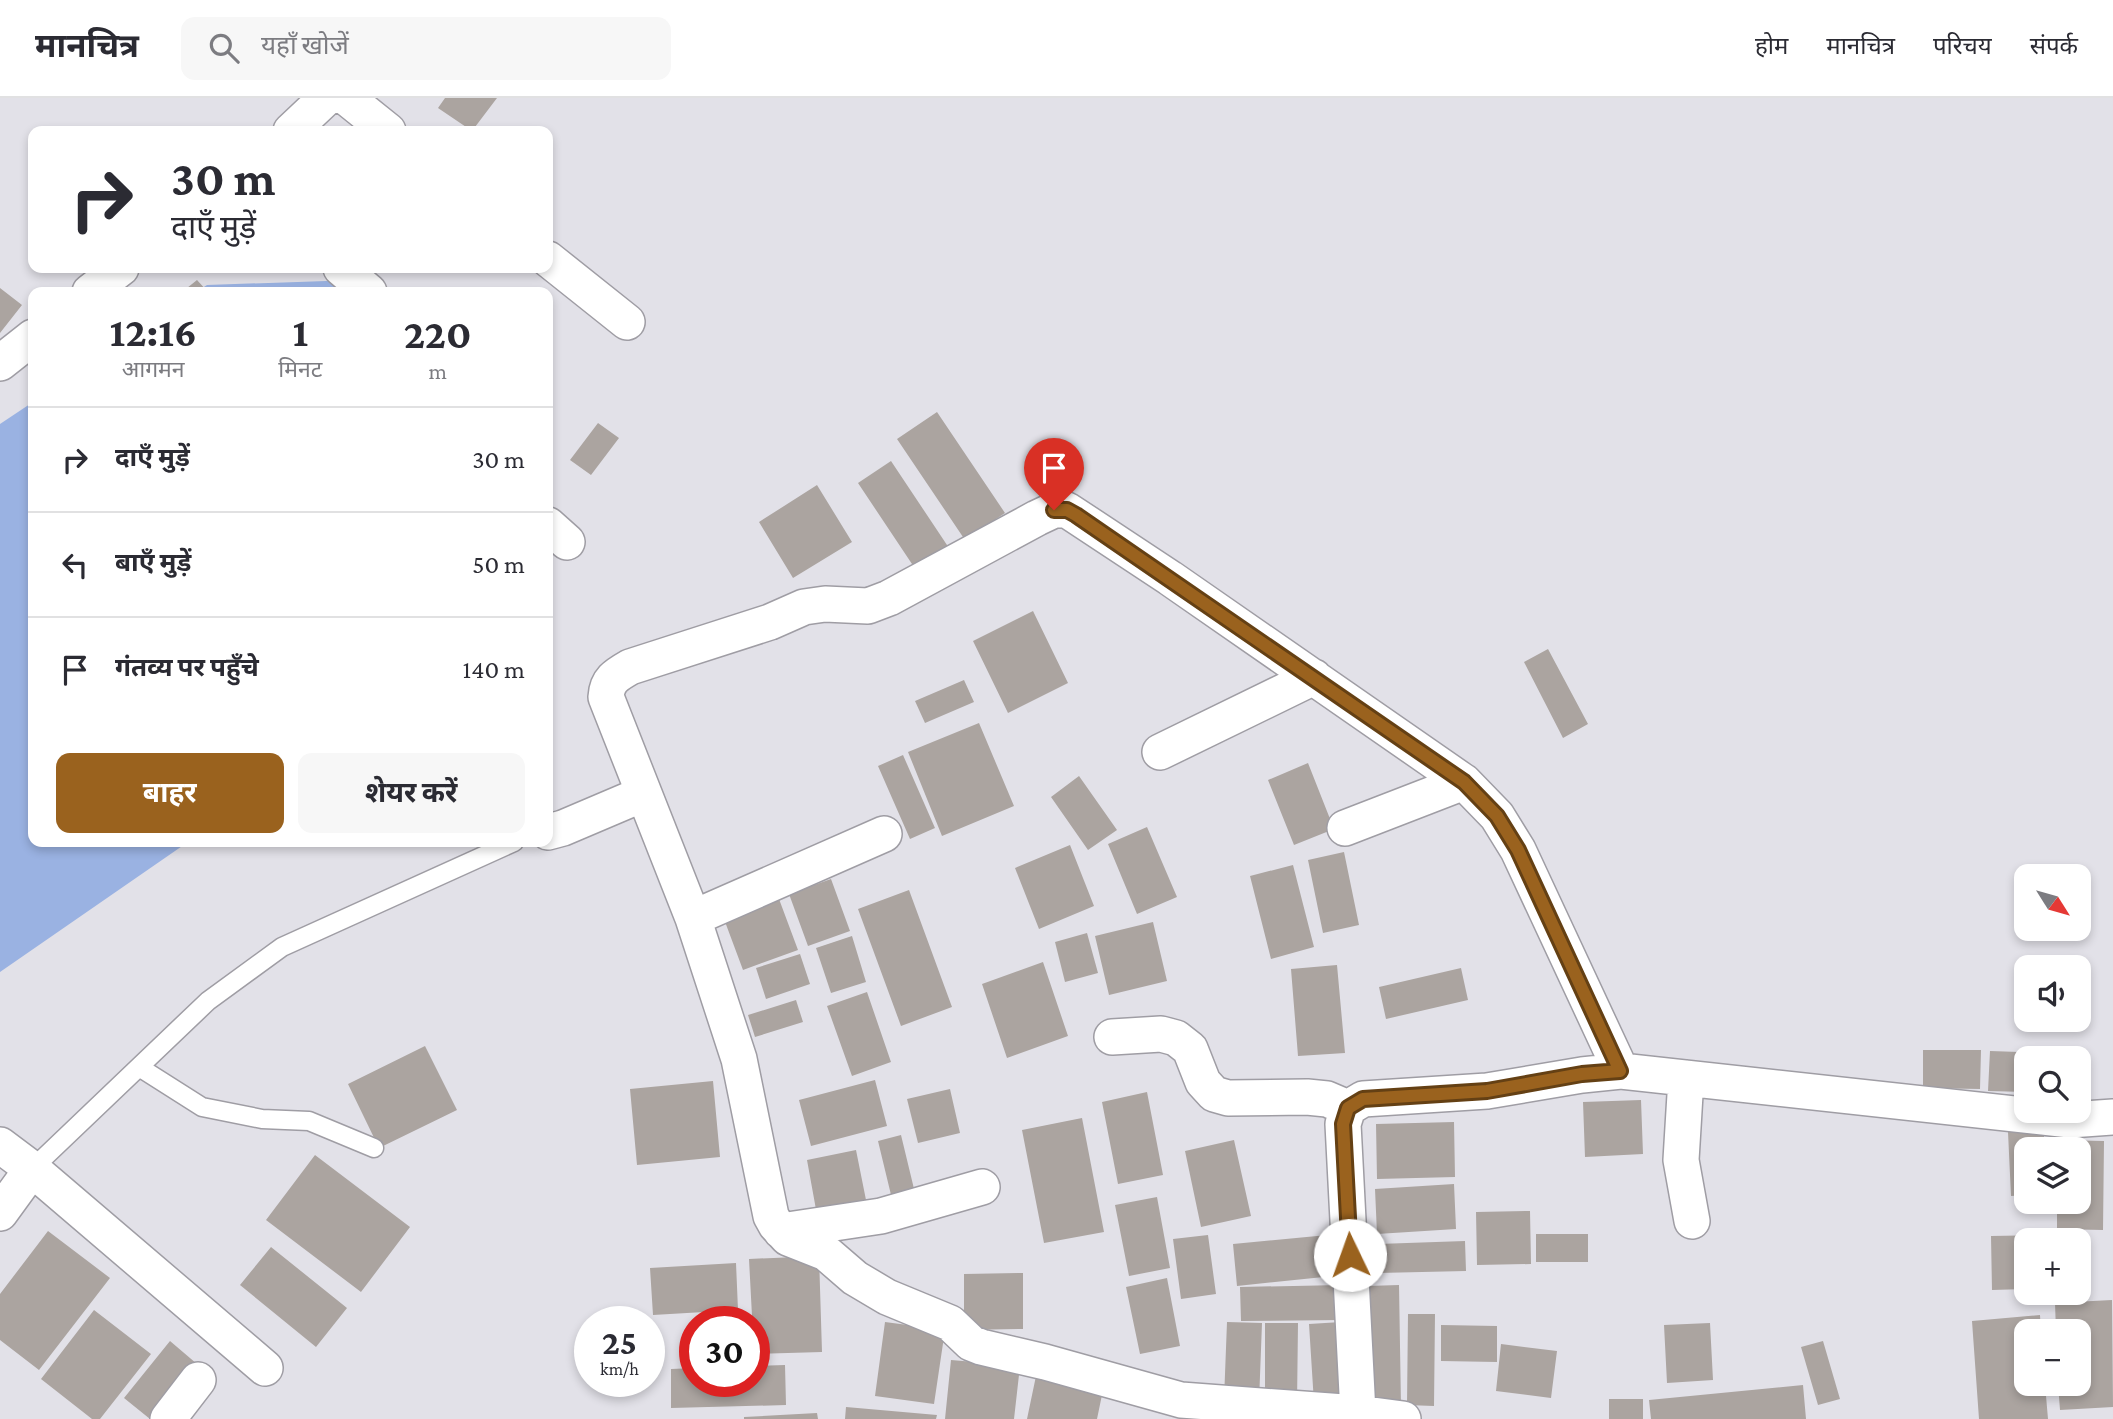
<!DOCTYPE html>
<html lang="hi">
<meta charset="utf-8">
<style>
body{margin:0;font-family:"Crimson Pro","Noto Sans Devanagari",serif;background:#f7f7f7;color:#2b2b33;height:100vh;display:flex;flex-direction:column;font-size:26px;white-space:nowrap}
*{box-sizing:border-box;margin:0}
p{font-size:23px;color:#7c7c81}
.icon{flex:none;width:38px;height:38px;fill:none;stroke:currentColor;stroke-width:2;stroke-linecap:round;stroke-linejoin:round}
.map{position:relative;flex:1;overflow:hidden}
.drawer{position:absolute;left:28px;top:189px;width:525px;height:560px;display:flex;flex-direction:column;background:#fff;border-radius:14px;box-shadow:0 4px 10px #0003}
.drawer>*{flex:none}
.banner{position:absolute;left:28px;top:28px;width:525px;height:147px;border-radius:14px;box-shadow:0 4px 10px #0003;background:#fff;color:#2b2b33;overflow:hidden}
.needle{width:46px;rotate:127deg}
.buttons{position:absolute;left:2014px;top:766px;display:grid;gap:14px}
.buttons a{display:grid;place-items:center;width:77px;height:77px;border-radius:14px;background:#fff;box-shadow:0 4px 10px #0003;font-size:35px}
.speed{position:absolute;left:574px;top:1208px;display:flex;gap:14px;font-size:35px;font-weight:700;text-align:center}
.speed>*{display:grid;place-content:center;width:91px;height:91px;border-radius:50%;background:#fff;box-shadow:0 4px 10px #0003;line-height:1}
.speed small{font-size:18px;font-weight:400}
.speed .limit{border:10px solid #d22;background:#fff;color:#111}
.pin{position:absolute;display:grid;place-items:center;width:60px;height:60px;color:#fff;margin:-72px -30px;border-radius:50% 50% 50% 0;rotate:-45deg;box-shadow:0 0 7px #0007}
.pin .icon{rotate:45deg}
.me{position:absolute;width:77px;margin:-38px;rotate:357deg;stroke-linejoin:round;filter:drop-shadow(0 0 5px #0008)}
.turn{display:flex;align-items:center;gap:24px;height:147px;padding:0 28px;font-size:32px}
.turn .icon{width:91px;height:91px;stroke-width:2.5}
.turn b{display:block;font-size:49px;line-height:60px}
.eta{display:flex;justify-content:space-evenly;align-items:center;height:119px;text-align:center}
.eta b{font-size:42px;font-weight:700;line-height:49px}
.cta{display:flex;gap:14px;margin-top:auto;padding:14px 28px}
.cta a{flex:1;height:80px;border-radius:14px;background:#9a621e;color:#fff;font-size:28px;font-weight:700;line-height:80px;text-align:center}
.cta a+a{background:#f7f7f7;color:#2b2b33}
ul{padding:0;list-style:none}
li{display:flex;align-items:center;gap:21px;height:105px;padding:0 28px;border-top:2px solid #e1e1e2}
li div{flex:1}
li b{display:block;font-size:26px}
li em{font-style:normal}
header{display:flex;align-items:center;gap:42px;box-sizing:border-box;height:98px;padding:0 35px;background:#fff;border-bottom:2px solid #e1e1e2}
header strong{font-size:33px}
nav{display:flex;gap:38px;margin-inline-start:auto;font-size:24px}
.search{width:490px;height:63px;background:#f7f7f7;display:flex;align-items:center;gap:18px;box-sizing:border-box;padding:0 24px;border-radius:14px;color:#7c7c81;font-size:26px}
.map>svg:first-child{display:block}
</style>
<header>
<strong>मानचित्र</strong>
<div class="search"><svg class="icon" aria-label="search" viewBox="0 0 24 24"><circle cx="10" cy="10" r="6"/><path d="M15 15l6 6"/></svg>यहाँ खोजें</div>
<nav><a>होम</a><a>मानचित्र</a><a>परिचय</a><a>संपर्क</a></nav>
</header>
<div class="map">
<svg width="2113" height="1321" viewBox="0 0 2113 1321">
<rect width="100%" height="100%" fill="#e2e1e8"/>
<path fill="#9ab2e2" d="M355 182 362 194H196L207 187Z
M33 304V744H188L0 874V326Z"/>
<path fill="#aba4a0" d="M445 0H497L472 33 438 10Z
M197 182 208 194H182Z
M0 190 22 207 0 235Z
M937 314 1005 415 965 442 897 341Z
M598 325 619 340 591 377 570 362Z
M891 363 949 450 916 472 858 385Z
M817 387 852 444 793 480 759 424Z
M1033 513 1068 585 1008 615 973 543Z
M1548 551 1588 626 1563 640 1524 564Z
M964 582 974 604 925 625 915 603Z
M979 625 1014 708 942 738 908 654Z
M903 657 935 730 910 741 878 668Z
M1308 665 1334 731 1294 747 1268 682Z
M1079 678 1117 732 1088 752 1051 699Z
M1147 729 1177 799 1137 816 1108 746Z
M1070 747 1094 808 1039 831 1015 770Z
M1344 754 1359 827 1323 835 1308 762Z
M1293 767 1314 849 1271 861 1250 778Z
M831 781 850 833 808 848 789 796Z
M909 792 952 909 901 928 858 811Z
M779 801 798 852 743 872 724 821Z
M1153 824 1167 883 1109 897 1095 838Z
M1087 835 1098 875 1065 884 1055 844Z
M852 838 866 884 831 895 816 850Z
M800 856 810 886 766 901 756 870Z
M1043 864 1068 938 1007 960 982 886Z
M1337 867 1345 955 1298 958 1291 871Z
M1461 870 1468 902 1386 921 1379 889Z
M867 894 891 964 852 978 827 908Z
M796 902 803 924 755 939 748 917Z
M425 948 457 1012 379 1050 348 986Z
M1923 952H1981L1980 991 1923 990Z
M1990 953 2047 955V961H2026V994L1988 993Z
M875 982 887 1028 811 1048 799 1002Z
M713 983 720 1059 637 1067 630 991Z
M950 991 960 1035 918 1045 907 1001Z
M1147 994 1163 1077 1118 1086 1102 1004Z
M1641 1002 1643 1056 1585 1059 1583 1004Z
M1082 1020 1104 1134 1044 1145 1022 1032Z
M1454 1024 1455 1079 1377 1081 1376 1026Z
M2044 1033V1052H2026V1097L2011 1098 2008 1034Z
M901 1037 915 1095 892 1101 878 1043Z
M1234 1042 1251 1118 1201 1129 1185 1053Z
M2058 1042 2104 1043 2103 1132 2057 1131V1104H2079V1052H2058Z
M856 1052 867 1107 817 1117 807 1062Z
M315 1057 410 1129 361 1194 266 1122Z
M1454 1086 1456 1131 1377 1136 1375 1091Z
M1157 1099 1170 1170 1129 1178 1115 1107Z
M1530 1113 1531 1166 1477 1167 1476 1114Z
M48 1133 110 1180 39 1272 0 1242V1196Z
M1338 1136 1343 1177 1237 1188 1233 1146Z
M1536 1136H1588V1164H1536Z
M1208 1137 1216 1196 1181 1201 1173 1141Z
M2054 1137V1143H2026V1191L1992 1192 1991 1138Z
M1465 1143 1466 1173 1378 1175V1146Z
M271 1149 347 1210 316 1249 240 1187Z
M819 1158 822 1254 754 1256 749 1161Z
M736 1165 738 1212 653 1217 650 1170Z
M1023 1175V1231L964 1232V1176Z
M1167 1180 1180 1248 1140 1256 1126 1189Z
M1341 1187 1342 1222 1241 1223 1240 1189Z
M1399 1187 1401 1309 1368 1310 1367 1188Z
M2112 1202 2113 1309 2060 1312 2058 1286H2079V1234H2056L2055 1205Z
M94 1212 151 1256 100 1321H92L41 1281Z
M1408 1216H1435L1434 1308 1407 1307Z
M2040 1217 2041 1234H2026V1286H2045L2048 1321H1979L1972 1223Z
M885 1224 945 1232 934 1306 875 1298Z
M1227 1224 1262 1225 1259 1304 1224 1302Z
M1341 1224 1345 1303 1314 1305 1309 1226Z
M1265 1225H1298L1297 1306H1265Z
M1710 1225 1713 1282 1667 1285 1664 1227Z
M1441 1227 1497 1228V1264L1441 1263Z
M170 1243 197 1266 153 1321H150L124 1300Z
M1823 1243 1840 1301 1818 1307 1801 1249Z
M1501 1246 1557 1253 1551 1300 1496 1293Z
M951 1262 1020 1268 1014 1321H945Z
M785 1267 786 1307 671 1310V1271L695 1270V1283H754V1268Z
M1036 1278 1103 1292 1097 1321H1027Z
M1803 1287 1806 1321H1651L1649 1302Z
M1609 1301H1643V1321H1609Z
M846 1309 937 1317 936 1321H845Z
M817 1315 818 1321H744V1319Z"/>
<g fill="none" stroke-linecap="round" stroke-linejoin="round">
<g stroke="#9f9da4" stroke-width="21">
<path id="lane" d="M139 969 202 1009 262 1021 309 1023 374 1050
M32 1071 208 903 282 849 514 744"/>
</g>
<g stroke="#9f9da4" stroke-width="38">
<path id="street" d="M347 0 388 33
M291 33 326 0
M548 161 627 224
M341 170 369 194
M90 194 121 170
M0 265 33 239
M548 427 567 444
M1160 654 1314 579
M1345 730 1464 684
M548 734 563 730 643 696
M693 820 884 736
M1112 939 1161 936 1176 940 1190 951 1203 984 1214 996 1228 1000 1307 999 1327 1001 1348 1010
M1686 980 1681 1062 1692 1123
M0 1047 32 1071 265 1270
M0 1115 32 1071
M781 1133 881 1118 982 1089
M1358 1315 1343 1026 1348 1010 1363 1001 1487 993 1582 977 1621 973 2070 1022 2113 1019
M168 1321 198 1282
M1403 1321 1358 1315 1181 1302 1045 1264 981 1249 971 1245 950 1225 887 1199 855 1180 826 1155 788 1140 776 1127 771 1118 739 961 693 820 606 599C607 582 616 577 630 569L770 524 804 509 825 506 868 508 889 500 1037 420 1054 412H1067L1170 480 1464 684 1497 718 1518 752 1621 973"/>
</g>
<use href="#lane" stroke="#fff" stroke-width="18"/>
<use href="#street" stroke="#fff" stroke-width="35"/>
</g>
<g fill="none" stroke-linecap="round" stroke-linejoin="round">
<g stroke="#644014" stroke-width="18">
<path id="route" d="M1054 412H1067L1076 417 1464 684 1497 718 1518 752 1620 973 1582 976 1487 993 1363 1001 1348 1010 1343 1026 1350 1157"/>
</g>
<use href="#route" stroke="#9a621e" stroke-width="12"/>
</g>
</svg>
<div class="buttons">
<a><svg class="needle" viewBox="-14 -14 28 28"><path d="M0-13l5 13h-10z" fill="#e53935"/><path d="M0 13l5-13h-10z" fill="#7c7c81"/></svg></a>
<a><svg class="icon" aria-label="sound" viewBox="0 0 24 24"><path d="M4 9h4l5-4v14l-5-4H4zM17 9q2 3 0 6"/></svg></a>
<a><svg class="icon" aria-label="search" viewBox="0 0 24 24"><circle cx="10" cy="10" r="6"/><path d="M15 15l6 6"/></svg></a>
<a><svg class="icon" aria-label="layers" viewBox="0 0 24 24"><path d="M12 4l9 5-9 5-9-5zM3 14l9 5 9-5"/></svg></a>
<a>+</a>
<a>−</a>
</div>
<div class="speed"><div>25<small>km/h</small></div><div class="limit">30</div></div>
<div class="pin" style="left:1054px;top:412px;background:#d93025"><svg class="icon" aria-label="arrive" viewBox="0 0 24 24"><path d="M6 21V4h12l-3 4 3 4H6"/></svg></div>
<svg class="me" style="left:1350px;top:1157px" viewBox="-20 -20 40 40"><circle r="19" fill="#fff"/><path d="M0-13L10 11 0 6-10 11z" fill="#9a621e"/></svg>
<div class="banner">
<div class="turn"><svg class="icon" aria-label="right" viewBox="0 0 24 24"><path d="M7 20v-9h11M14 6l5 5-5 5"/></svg><div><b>30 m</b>दाएँ मुड़ें</div></div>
</div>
<section class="drawer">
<div class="eta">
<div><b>12:16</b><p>आगमन</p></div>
<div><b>1</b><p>मिनट</p></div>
<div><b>220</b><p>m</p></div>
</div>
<ul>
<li><svg class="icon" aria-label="right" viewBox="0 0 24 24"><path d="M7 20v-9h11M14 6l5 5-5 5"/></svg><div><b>दाएँ मुड़ें</b></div><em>30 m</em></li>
<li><svg class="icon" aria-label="left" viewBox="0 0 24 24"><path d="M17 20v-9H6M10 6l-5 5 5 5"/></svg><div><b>बाएँ मुड़ें</b></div><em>50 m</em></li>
<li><svg class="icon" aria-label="arrive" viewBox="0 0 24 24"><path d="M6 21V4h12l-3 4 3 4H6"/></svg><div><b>गंतव्य पर पहुँचे</b></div><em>140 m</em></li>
</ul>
<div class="cta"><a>बाहर</a><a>शेयर करें</a></div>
</section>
</div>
